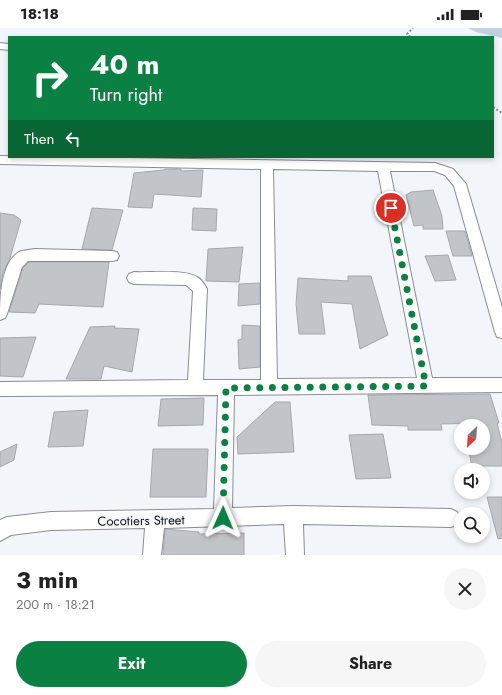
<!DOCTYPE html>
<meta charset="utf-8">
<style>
body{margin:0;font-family:Jost,sans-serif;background:#f6f6f6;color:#222;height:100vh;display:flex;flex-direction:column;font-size:15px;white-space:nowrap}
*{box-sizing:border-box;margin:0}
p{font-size:13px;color:#767676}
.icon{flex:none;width:22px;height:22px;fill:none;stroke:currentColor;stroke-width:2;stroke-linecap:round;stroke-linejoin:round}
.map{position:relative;height:527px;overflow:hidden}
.side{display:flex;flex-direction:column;background:#fff;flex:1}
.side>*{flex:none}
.hud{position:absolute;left:8px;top:8px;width:486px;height:122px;border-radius:0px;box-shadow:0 2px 6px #0003;background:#0b8043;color:#fff;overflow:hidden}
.needle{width:26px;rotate:205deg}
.buttons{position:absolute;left:454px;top:391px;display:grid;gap:8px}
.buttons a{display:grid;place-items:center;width:36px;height:36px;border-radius:50%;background:#fff;box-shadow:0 2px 6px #0003;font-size:20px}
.pin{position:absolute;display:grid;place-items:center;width:34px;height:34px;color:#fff;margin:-17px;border:2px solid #fff;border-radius:50%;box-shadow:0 1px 4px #0007}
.me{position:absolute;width:44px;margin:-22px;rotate:1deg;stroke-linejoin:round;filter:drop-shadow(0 0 3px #0008)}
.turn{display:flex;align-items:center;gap:14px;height:84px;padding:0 16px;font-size:18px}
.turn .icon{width:52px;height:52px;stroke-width:2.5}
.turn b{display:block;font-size:28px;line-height:34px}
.then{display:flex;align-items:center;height:38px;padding:0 16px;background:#0003;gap:8px;font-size:15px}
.round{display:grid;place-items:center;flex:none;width:42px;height:42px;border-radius:21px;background:#f6f6f6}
.overview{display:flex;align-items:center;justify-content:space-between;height:68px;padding:0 16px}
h1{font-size:24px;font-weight:700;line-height:30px}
.action{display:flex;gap:8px;margin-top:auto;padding:8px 16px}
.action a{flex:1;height:46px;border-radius:24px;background:#0b8043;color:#fff;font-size:16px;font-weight:700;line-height:46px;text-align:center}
.action a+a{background:#f6f6f6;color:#222}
.status{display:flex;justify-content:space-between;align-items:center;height:28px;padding:0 20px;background:#fff;direction:ltr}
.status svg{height:11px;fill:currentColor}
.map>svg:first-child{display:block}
</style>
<div class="status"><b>18:18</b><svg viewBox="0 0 49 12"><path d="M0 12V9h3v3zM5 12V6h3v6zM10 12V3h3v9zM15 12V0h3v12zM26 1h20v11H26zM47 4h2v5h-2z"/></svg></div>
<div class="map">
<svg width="502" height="527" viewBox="0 0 502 527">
<rect width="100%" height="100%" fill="#f2f5fa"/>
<path fill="#c3cfe3" d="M468 0H502V10L476 4Z"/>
<path fill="#c1c4c8" stroke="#a5a8ad" d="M165 141H181V143L203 142 201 169 154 166 152 180 128 179 134 145 164 142Z
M433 162 442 188 443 201H423V197L414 198 406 167 411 164Z
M92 180 123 182 112 222 82 221Z
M193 180 217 181 216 203 192 202Z
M0 185 14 187 21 192 10 230 3 245 0 261Z
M446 203H465L472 228H453Z
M243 219 239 254 206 253 208 221Z
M448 227 456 252 435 253 425 228Z
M29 234H109L103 279 39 276 35 285 9 284 23 240Z
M348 248H371L388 307 360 321 352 276 321 274 325 306H299L296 276 298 250 348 253Z
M260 255V276L238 278 239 256Z
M242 297 260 298V339L239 341 238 312 242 311Z
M115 298 114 300 139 301 132 344 104 338 101 351H66L90 299Z
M36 309 23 349 0 348V310Z
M490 366 499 395H497L502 415V438H472L468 420H483V395L441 396 442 402H408V398L372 397 368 367Z
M204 370 203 397 158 398 161 371Z
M275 374H290L294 424 238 426 237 409Z
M88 382 83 418 48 419 54 384Z
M383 406 391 450 356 451 349 407Z
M17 416 14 432 0 439V424Z
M153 421H208L206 469H150Z
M487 469H502V510L498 511Z
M165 501 199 504V506L244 505V527H163Z"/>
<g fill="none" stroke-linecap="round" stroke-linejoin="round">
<g stroke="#8a8d92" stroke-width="2">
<path id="street" d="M0 15 9 16V22L0 21Z
M0 128 435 135 453 141 466 156 502 279V310L497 309 495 304 454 158 445 147 434 143H390L432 350H502V364L234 367 232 480 293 478 451 481 457 484 460 490 457 496 451 499 303 496 304 527H286L284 496 164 500 161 527H143L145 500 51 502 11 507 0 513V492L7 489 51 484 214 481 218 367 0 368V354L188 352 193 263 186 257 134 256 129 254 127 250 129 246 134 244C150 245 184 241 197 249 201 251 205 257 207 261L203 352H261V141L0 136ZM273 141 378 143 417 350 277 351Z
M35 221 112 223 117 224 119 228 117 232 112 233H28L22 239 7 286 5 290 0 292C0 273 0 235 19 224 24 222 30 222 35 221Z"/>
</g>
<path stroke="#8c8e91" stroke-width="2" stroke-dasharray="2 2" stroke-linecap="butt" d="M410 9 407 6 413 0
M493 79 502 85"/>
<use href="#street" fill="#fff" fill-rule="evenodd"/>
</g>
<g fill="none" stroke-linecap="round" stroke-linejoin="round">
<path stroke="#0b8043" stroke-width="7" stroke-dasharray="0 12.6" d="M223 490 226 360 426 358 391 180"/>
</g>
<g text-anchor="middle" stroke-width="3" stroke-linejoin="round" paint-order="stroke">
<g font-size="13" fill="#131416" stroke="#f2f5fa">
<text transform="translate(141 492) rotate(-1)" y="5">Cocotiers Street</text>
</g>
</g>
</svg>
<div class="buttons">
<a><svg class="needle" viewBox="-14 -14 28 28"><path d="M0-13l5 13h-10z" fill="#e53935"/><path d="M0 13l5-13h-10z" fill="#767676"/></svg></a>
<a><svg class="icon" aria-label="sound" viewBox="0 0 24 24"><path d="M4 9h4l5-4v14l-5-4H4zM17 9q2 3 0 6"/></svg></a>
<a><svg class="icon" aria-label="search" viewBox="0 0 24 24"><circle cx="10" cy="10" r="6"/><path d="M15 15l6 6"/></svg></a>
</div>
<div class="pin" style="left:391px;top:180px;background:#d93025"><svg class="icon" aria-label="arrive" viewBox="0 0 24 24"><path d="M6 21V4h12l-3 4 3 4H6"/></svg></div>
<svg class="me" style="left:223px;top:490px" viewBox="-20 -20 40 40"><path d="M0-17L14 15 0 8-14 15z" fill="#0b8043" stroke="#fff" stroke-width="4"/></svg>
<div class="hud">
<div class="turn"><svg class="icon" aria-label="right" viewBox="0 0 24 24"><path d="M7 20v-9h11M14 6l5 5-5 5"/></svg><div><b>40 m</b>Turn right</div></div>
<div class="then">Then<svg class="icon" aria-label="left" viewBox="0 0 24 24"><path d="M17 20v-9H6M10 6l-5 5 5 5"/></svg></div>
</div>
</div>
<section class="side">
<div class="overview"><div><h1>3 min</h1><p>200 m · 18:21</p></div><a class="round"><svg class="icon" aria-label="close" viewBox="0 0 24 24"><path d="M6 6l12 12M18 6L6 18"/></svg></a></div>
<div class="action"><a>Exit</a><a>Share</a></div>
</section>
